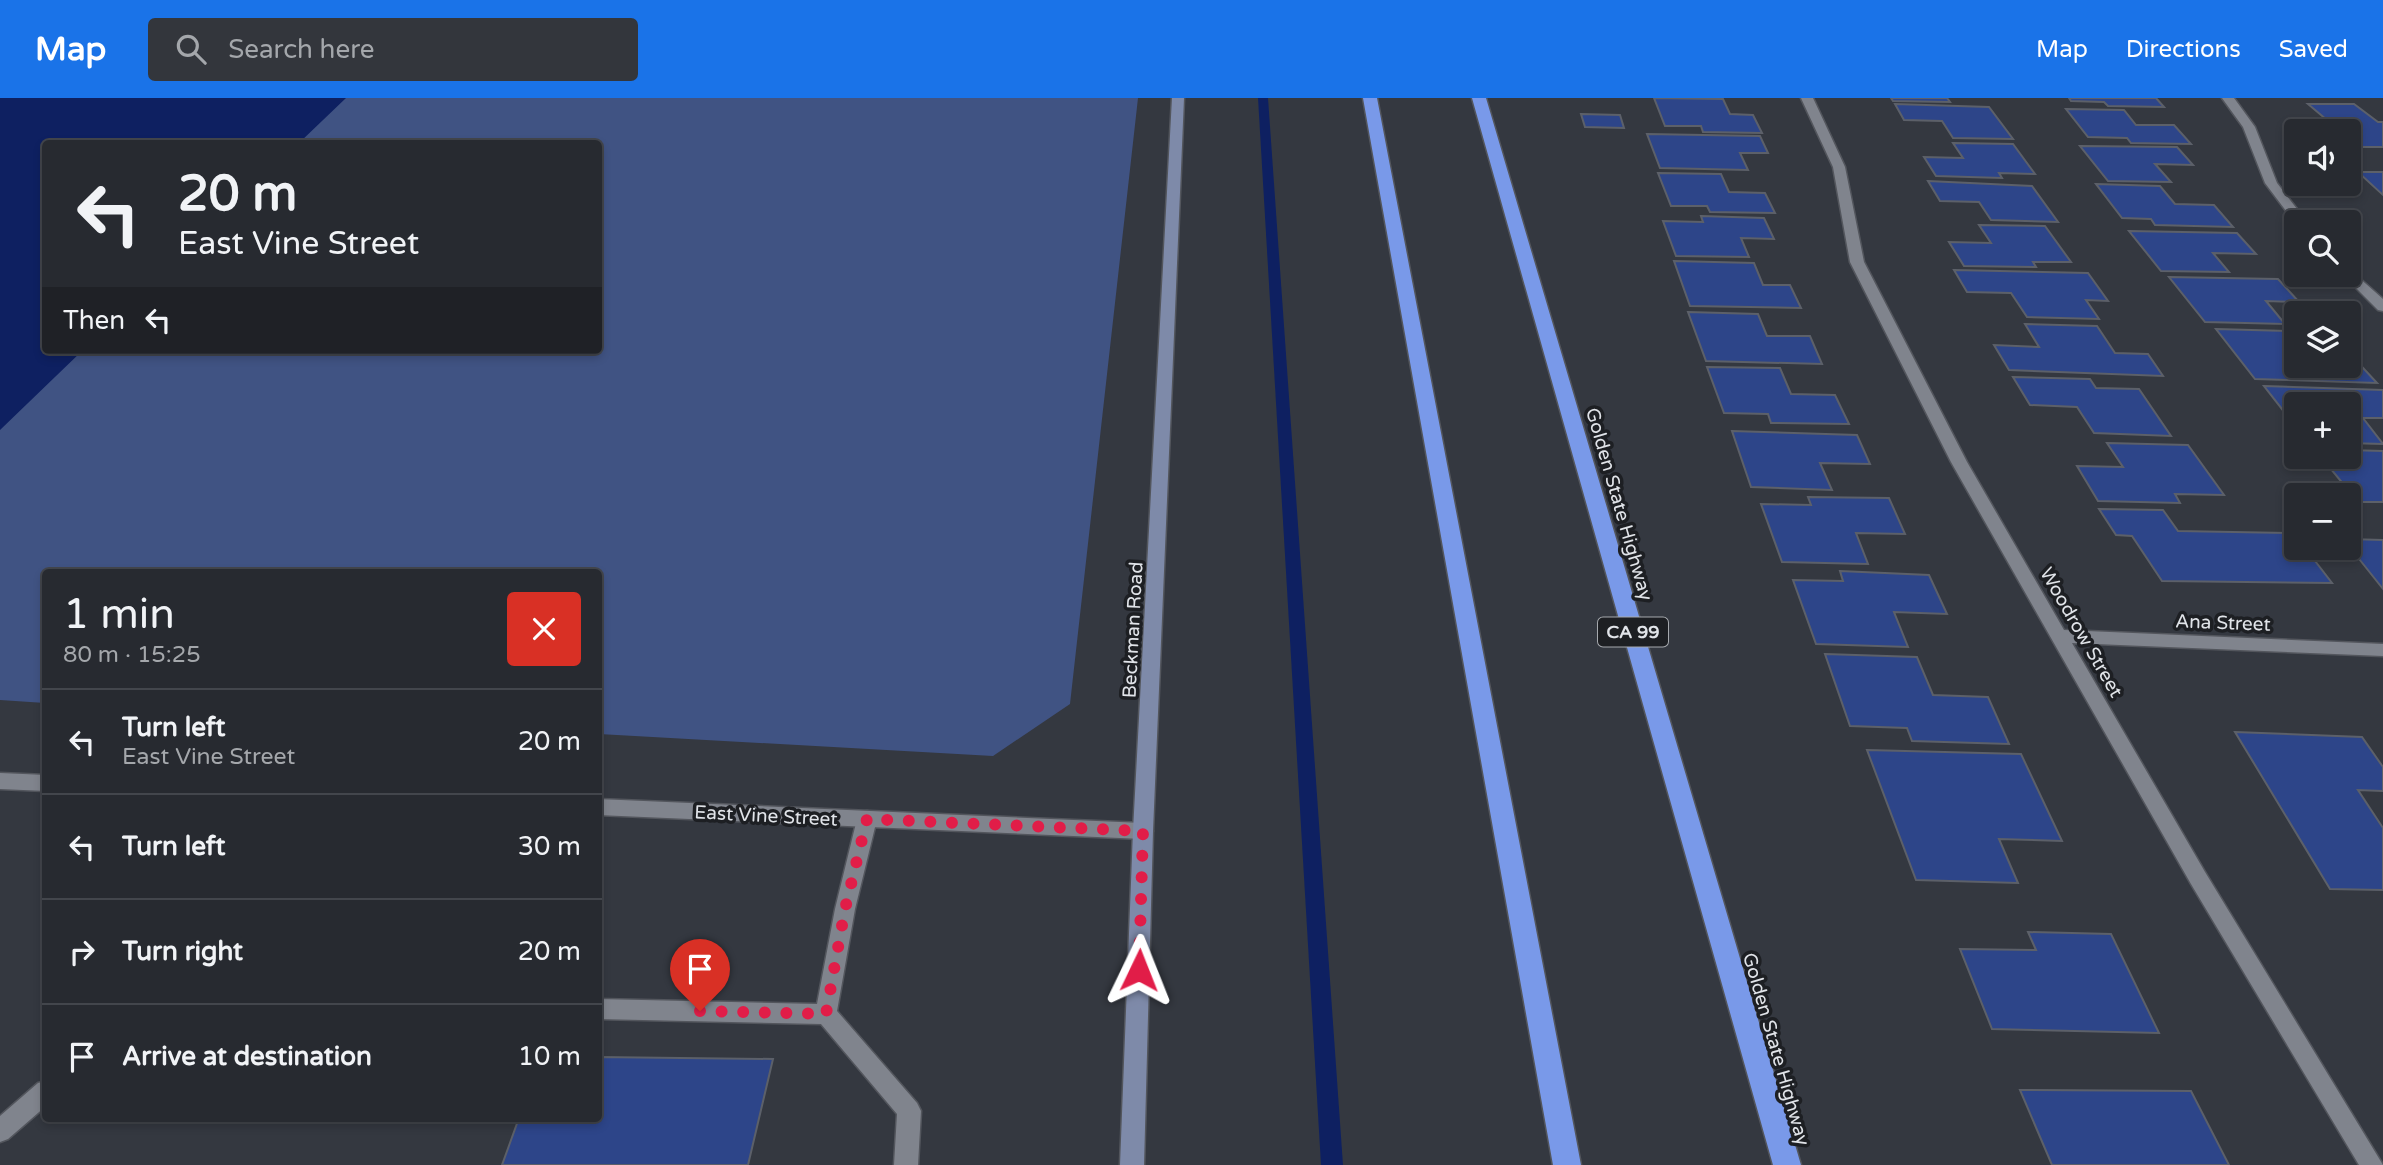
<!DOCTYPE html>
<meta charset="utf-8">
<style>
body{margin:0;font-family:"Varela Round",sans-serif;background:#33363c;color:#f1f3f6;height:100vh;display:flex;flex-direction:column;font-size:26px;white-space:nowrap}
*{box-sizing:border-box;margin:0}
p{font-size:23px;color:#a4a7ab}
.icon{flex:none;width:38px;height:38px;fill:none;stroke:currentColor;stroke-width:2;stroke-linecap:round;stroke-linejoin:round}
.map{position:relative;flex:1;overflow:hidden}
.side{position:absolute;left:42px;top:471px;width:560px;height:553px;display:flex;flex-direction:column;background:#272a30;border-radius:7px;box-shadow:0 4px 10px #0003,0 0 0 2px #43464c}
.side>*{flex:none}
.hud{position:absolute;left:42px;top:42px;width:560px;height:214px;border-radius:7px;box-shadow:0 4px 10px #0003,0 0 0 2px #43464c;background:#272a30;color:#f1f3f6;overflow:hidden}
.tools{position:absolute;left:2284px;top:21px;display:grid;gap:14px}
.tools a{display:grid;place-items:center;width:77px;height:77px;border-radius:7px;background:#272a30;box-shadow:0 4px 10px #0003,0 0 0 2px #43464c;font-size:35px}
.pin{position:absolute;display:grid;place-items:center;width:60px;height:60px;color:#fff;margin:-72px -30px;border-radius:50% 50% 50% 0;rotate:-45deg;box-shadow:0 0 7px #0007}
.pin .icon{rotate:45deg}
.me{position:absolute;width:77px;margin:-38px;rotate:2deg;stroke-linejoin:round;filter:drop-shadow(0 0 5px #0008)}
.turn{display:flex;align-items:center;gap:24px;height:147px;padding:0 21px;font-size:32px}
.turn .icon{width:91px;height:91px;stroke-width:2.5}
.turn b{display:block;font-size:49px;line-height:60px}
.then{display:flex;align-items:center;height:66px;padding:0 21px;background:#0003;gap:14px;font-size:26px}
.round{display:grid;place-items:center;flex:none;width:74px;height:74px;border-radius:7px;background:#33363c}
.overview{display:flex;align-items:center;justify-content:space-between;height:119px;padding:0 21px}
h1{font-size:42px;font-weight:600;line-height:52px}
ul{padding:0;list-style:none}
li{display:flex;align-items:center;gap:21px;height:105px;padding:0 21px;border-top:2px solid #43464c}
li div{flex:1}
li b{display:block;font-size:26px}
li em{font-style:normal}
header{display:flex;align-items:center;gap:42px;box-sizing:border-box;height:98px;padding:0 35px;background:#1a73e8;color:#fff}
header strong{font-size:33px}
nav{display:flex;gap:38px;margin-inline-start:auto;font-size:24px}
.search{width:490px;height:63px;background:#33363c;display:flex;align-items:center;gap:18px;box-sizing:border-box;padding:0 24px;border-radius:7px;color:#a4a7ab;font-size:26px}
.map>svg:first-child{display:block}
</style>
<header>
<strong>Map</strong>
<div class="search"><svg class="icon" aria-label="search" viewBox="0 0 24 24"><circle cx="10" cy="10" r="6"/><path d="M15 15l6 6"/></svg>Search here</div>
<nav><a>Map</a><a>Directions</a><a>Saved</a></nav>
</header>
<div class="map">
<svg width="2383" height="1067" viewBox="0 0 2383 1067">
<rect width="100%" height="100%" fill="#343840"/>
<path fill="#405383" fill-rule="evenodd" d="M0 0H1138L1070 606 993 658 599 636 598 474H46L45 605 0 602ZM46 46H598V252H46Z"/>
<path fill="#0e2061" d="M0 0H346L299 45 46 46V252H83L0 332Z"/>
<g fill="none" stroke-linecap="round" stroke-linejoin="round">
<path fill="#0e2061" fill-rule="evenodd" d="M1258 0H1268L1343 1067H1321Z"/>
</g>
<path fill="#2d4589" stroke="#5c6069" stroke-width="2" d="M1654 0 1723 1 1730 16 1753 17 1762 35 1703 34 1701 28H1665Z
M1891 0H1947L1950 4 1893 3Z
M2069 0H2156L2164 9 2108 8 2104 4 2071 3Z
M1895 6 1989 9 2013 41 1953 40 1942 23 1904 22Z
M2308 6H2354L2378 24H2383V49H2359L2348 40V33H2340Z
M2066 11 2124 12 2136 27H2174L2191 46 2131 45 2127 40 2088 39Z
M1581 16 1620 17 1624 30 1585 29Z
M1647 36 1760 38 1768 55H1740L1748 72 1660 70Z
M1953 45 2013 46 2035 76 1999 75 2002 80 1936 78 1924 59 1963 60Z
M2080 48 2177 49 2193 67 2155 66 2171 84 2108 83Z
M2358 74H2383V97Z
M1658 75 1721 76 1729 94 1765 95 1775 115 1710 114 1707 108H1671Z
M1928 83 2032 88 2058 124 1991 122 1979 104 1940 103Z
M2096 86 2160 88 2175 106 2214 107 2233 129 2155 127 2151 121 2122 120Z
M1701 118 1764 120 1774 141 1741 140 1749 159 1676 158 1663 123 1703 124Z
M1979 127 2045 128 2071 164H2033L2036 169 1964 168 1949 144 1991 145Z
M2129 133 2237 135 2256 156 2213 155 2229 174 2161 173Z
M1674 163 1754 165 1763 187H1790L1801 210 1690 208Z
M1954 172 2088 175 2108 203 2086 202 2099 221 2027 219 2011 195 1967 194Z
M2169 179 2278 181 2299 204 2266 203 2285 226 2205 224Z
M1688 214 1758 216 1767 238H1810L1822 266 1706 263Z
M2025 226 2097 228 2115 255 2148 256 2163 278 2009 272 1994 247 2039 249Z
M2216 231 2288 233 2296 243V268H2348V258H2352L2377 285 2255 281Z
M1707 269 1780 270 1791 296 1835 297 1849 326 1771 325 1768 316 1724 315Z
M2013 279 2090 281 2096 290 2139 291 2171 338 2094 335 2077 309 2030 307Z
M2264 288 2383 292V320H2363L2383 346 2348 345V306H2296V329Z
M1732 333 1857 337 1870 366 1820 365 1832 392 1751 389Z
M2107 345 2188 347 2224 397 2175 396 2180 405 2098 403 2077 368 2123 369Z
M2348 352 2383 353V404H2358L2321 359H2348Z
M1808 399 1889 400 1905 436 1856 435 1868 466 1782 464 1761 406 1811 407Z
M2099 411 2163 412 2178 433 2293 435 2296 450H2305L2332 485 2162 483 2132 438 2116 437Z
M2348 441 2383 442V491L2348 447Z
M1840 473 1929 477 1947 516 1894 514 1908 549 1816 546 1793 482 1843 483Z
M1825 556 1917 559 1933 597 1988 599 2009 646 1912 643 1907 630 1850 628Z
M2235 634 2362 639 2383 669V693L2358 692 2383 730V792L2330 791Z
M1867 652 2021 656 2062 743 1999 741 2018 785 1916 782Z
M2028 834 2111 836 2159 935 1992 931 1960 851 2036 852Z
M598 959 773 961 748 1067H502L519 1020H598Z
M2020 992 2191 993 2229 1067H2052Z"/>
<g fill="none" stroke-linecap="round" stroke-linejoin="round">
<g stroke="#53565d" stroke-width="3">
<path id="lane" d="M867 713 874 715 877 721 855 811 837 913 917 1005 921 1013 918 1067H894L897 1016 821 926 598 921V901L817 906 835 811 857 721 860 715Z
M46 983V1008L8 1041 0 1044V1018L38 985Z"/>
</g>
<g stroke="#53565d" stroke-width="3">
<path id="street" d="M1801 0H1813L1845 69 1864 164 1967 364 2064 532 2383 546V558L2072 545 2205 774 2383 1067H2359L2191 786 1951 364 1850 164 1833 69Z
M2222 0H2234L2255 29 2277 85 2307 124 2296 126 2265 85 2243 29Z
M2348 170 2383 201V213L2378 212 2343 177H2348Z
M0 675 46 677V693L0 691Z
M598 701 1143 725 1150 727 1153 733 1150 739 1143 741 598 717Z"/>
</g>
<g stroke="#53565d" stroke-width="3">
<path id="secondary" d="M1172 0H1184L1153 733 1144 1067H1120L1133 733Z"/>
</g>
<g stroke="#53565d" stroke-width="3">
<path id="highway" d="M1363 0H1377L1581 1067H1553Z
M1472 0H1486L1801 1067H1773Z"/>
</g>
<use href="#lane" fill="#80848d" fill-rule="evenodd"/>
<use href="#street" fill="#80848d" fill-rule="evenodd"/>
<use href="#secondary" fill="#7e8aa9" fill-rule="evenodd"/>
<use href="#highway" fill="#7999e9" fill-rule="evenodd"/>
</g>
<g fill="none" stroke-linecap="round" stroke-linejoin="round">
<path stroke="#e11d48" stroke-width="12" stroke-dasharray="0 21.6" d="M700 913 826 916 845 811 867 721 1143 733 1139 872"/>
</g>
<g text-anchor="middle" stroke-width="7" stroke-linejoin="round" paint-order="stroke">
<rect fill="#1d1f23" stroke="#a6a9ae" stroke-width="2" x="1598" y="519.5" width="70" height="29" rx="5"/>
<g font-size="18" font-weight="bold" fill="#e1e4e9">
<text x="1633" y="540">CA 99</text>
</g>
<g font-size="19" fill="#e1e4e9" stroke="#1d1f23">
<text transform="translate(1620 406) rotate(74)" y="7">Golden State Highway</text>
<text transform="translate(2223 524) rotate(2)" y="7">Ana Street</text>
<text transform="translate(1132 532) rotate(-87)" y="7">Beckman Road</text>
<text transform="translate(2082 534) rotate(60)" y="7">Woodrow Street</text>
<text transform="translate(766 717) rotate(3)" y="7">East Vine Street</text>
<text transform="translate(1777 951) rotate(74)" y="7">Golden State Highway</text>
</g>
</g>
</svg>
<div class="tools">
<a><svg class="icon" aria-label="sound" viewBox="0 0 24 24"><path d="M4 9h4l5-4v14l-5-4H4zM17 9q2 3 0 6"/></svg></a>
<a><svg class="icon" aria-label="search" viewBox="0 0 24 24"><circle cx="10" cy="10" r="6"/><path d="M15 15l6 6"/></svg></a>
<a><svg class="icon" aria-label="layers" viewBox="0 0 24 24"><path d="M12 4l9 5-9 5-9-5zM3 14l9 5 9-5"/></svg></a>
<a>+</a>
<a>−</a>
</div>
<div class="pin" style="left:700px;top:913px;background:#d93025"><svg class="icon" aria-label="arrive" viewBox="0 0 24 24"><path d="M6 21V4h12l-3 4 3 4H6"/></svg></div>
<svg class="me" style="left:1139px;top:872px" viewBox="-20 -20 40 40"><path d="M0-17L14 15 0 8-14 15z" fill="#e11d48" stroke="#fff" stroke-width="4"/></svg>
<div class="hud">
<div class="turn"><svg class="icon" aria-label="left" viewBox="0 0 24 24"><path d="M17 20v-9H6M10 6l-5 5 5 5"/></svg><div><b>20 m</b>East Vine Street</div></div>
<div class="then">Then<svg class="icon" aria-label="left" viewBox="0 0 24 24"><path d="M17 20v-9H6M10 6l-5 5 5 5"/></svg></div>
</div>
<section class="side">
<div class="overview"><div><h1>1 min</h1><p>80 m · 15:25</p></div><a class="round" style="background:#d93025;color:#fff"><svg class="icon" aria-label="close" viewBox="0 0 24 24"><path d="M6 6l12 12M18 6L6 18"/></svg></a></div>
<ul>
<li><svg class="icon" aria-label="left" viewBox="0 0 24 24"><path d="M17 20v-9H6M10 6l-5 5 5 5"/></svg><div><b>Turn left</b><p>East Vine Street</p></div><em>20 m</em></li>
<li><svg class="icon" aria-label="left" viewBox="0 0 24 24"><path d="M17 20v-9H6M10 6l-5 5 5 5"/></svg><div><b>Turn left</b></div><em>30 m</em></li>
<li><svg class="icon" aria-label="right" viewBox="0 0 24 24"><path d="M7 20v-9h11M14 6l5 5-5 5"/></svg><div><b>Turn right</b></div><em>20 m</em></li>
<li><svg class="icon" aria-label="arrive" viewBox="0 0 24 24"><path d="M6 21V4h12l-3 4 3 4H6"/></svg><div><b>Arrive at destination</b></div><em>10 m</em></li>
</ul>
</section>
</div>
